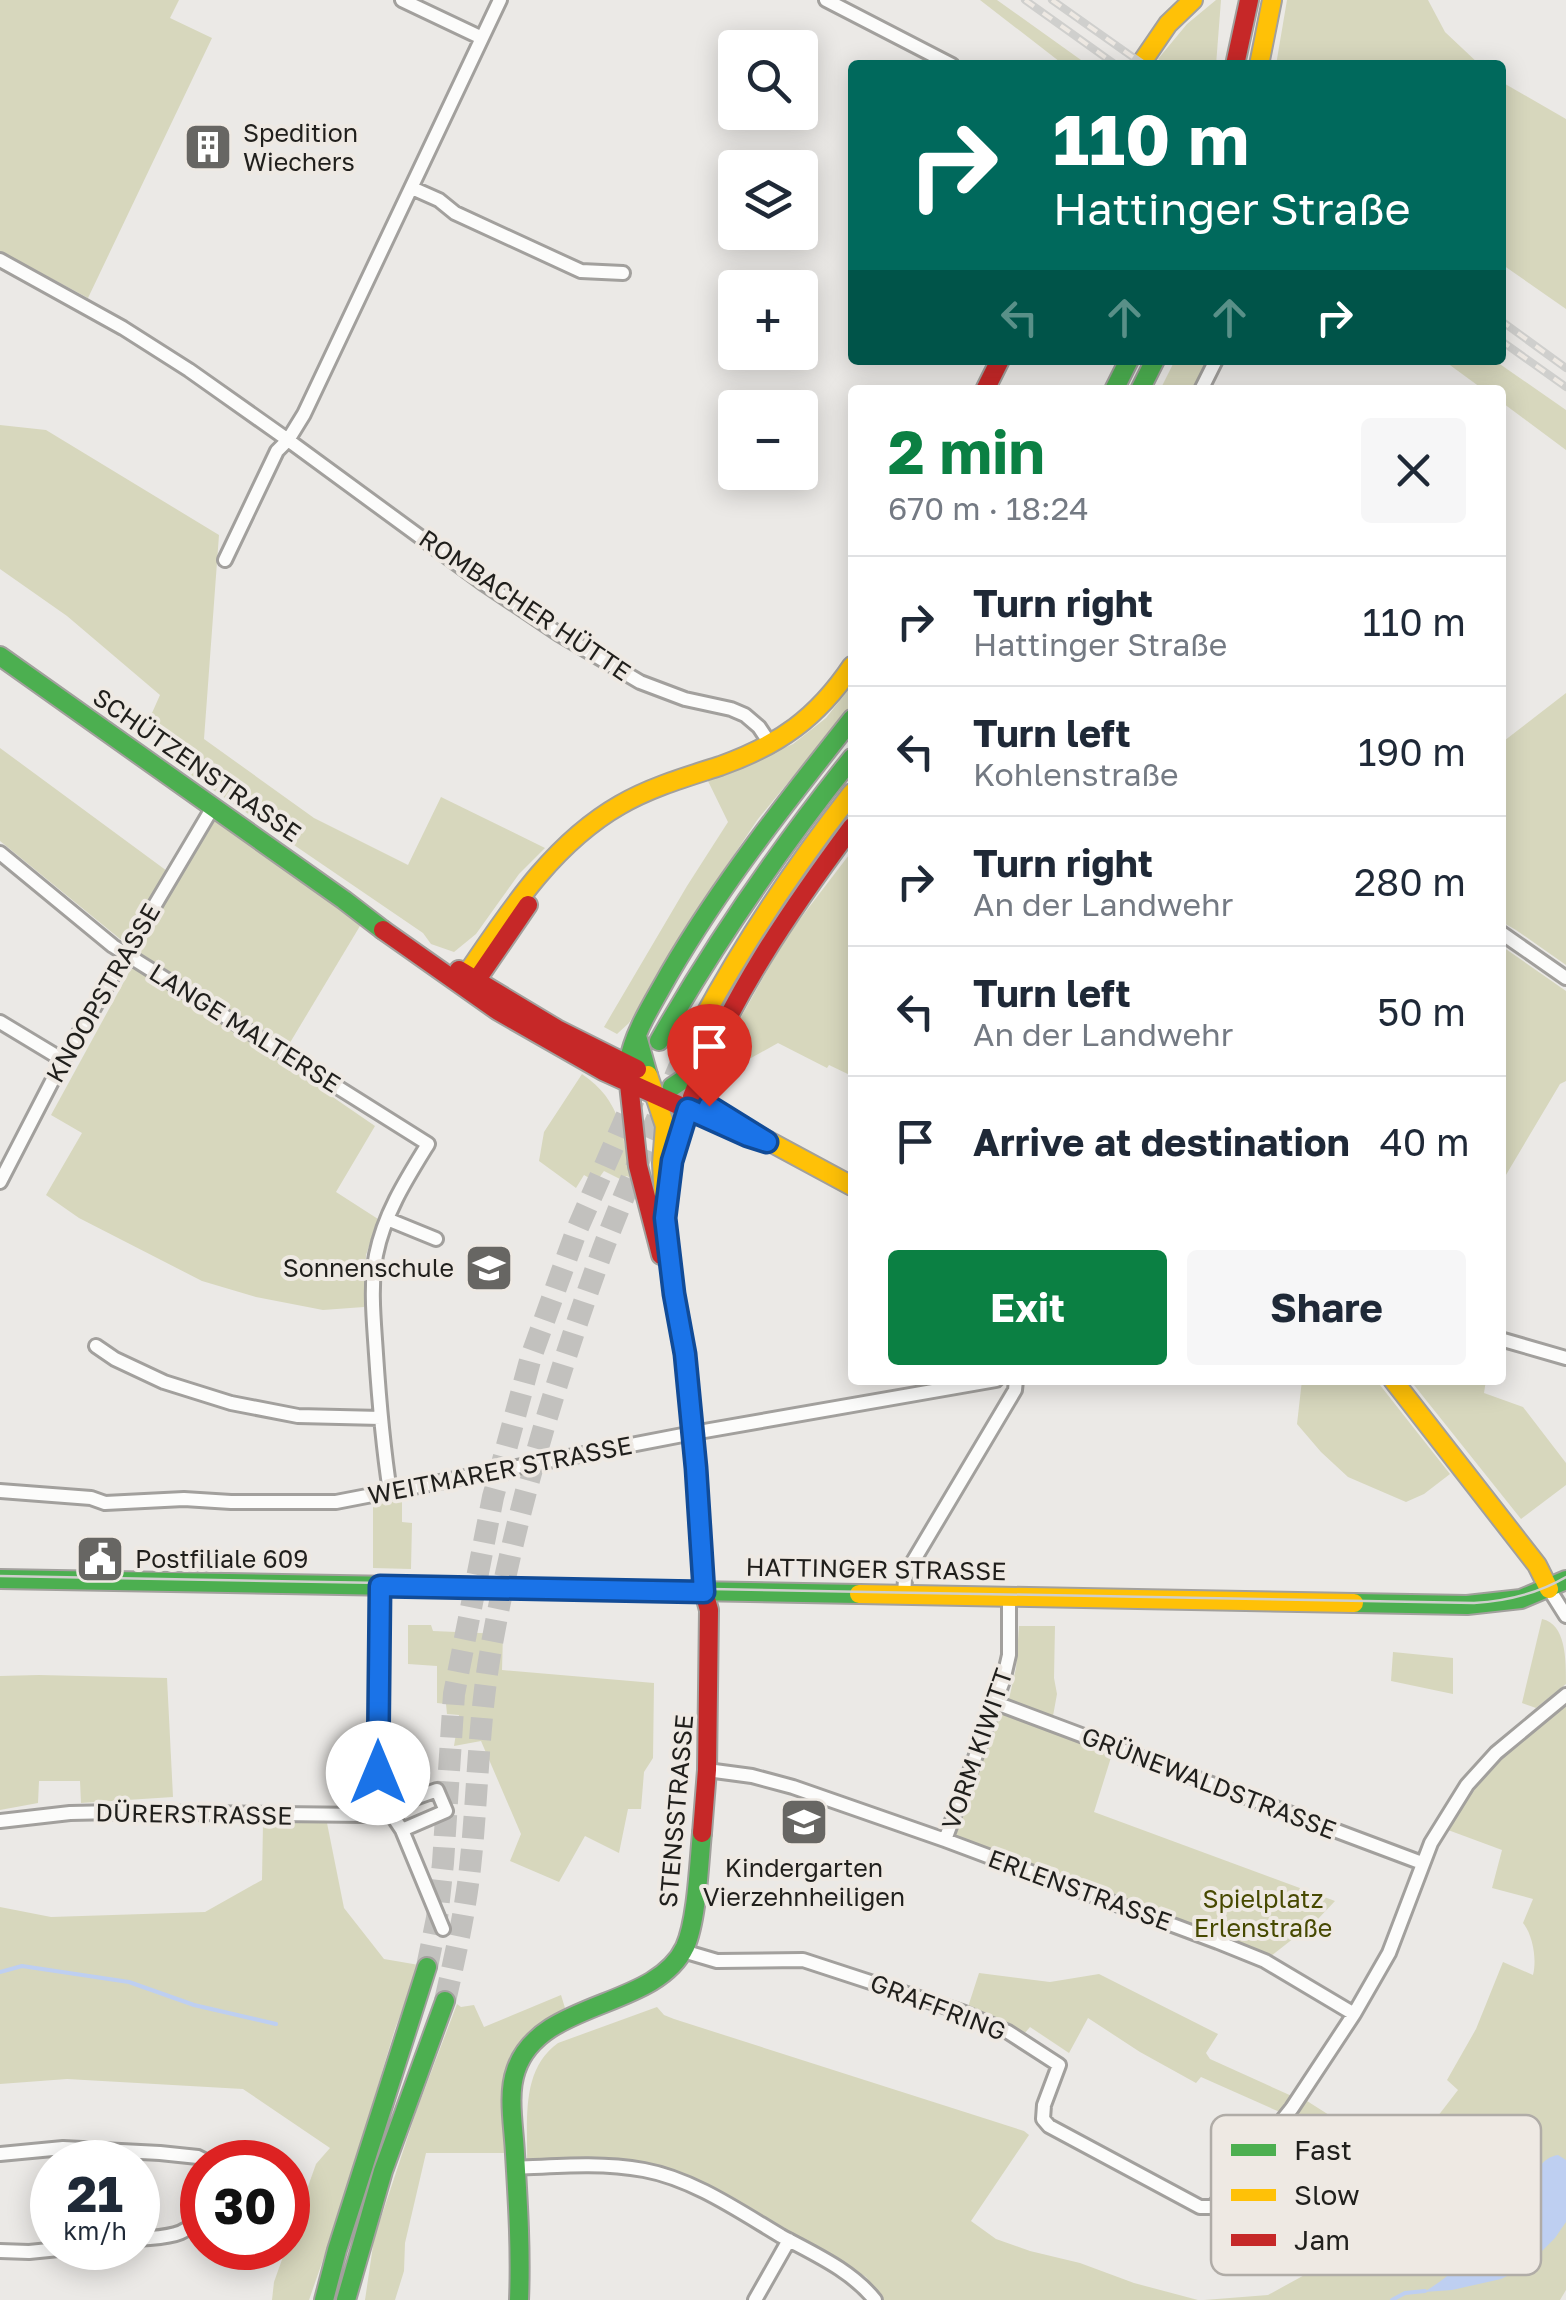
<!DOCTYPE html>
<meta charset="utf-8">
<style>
body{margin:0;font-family:"Golos Text",sans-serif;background:#f6f6f7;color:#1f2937;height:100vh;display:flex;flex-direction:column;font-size:38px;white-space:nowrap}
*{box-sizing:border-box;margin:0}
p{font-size:32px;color:#747a83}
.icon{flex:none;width:55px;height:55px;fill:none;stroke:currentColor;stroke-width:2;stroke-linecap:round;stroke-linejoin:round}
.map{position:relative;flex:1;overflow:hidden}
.side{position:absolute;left:848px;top:385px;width:658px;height:1000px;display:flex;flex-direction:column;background:#fff;border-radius:10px;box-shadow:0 5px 25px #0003}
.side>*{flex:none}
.top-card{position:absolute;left:848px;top:60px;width:658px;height:305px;border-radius:10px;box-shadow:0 5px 25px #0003;background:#00695c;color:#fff;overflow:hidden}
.tools{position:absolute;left:718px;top:30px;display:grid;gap:20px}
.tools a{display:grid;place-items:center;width:100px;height:100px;border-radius:10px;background:#fff;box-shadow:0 5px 25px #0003;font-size:50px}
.speed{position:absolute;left:30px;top:2140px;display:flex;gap:20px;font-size:50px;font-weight:700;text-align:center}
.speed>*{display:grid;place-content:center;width:130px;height:130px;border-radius:50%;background:#fff;box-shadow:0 5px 25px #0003;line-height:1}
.speed small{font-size:25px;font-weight:400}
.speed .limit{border:15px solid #d22;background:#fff;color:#111}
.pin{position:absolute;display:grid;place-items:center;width:85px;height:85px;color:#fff;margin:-102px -42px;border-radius:50% 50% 50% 0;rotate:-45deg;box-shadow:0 0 10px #0007}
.pin .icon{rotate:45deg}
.me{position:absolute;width:110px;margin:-55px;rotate:0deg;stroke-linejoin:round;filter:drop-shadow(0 0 8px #0008)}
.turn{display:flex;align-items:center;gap:35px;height:210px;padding:0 40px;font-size:45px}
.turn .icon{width:130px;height:130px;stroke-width:2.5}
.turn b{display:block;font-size:70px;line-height:85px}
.lanes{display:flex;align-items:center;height:95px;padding:0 40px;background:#0003;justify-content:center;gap:50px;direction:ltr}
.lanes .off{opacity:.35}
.round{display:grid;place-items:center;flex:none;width:105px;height:105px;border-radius:10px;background:#f6f6f7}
.overview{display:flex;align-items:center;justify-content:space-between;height:170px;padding:0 40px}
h1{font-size:60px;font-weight:700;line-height:75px;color:#0b8043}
.button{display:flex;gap:20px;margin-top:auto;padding:20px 40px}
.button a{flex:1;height:115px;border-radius:10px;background:#0b8043;color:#fff;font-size:40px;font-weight:700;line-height:115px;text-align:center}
.button a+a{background:#f6f6f7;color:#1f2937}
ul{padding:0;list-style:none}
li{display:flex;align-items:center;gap:30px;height:130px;padding:0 40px;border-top:2px solid #e0e1e3}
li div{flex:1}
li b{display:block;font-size:38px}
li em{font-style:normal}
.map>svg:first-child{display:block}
</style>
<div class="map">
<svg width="1566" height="2300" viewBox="0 0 1566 2300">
<rect width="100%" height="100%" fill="#ebe9e6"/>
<path fill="#d7d7bd" d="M0 0H179L170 18 212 38 88 298 0 251Z
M980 0H997L1088 65H1064Z
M1216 0H1221L1216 65H1166L1158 59 1187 24Z
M1287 0H1428L1445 32 1480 65H1276Z
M1500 81 1566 119V309L1500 263Z
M1175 360H1210L1193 390H1160Z
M1443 360H1494L1566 410V450L1500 401V390H1484Z
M0 425 46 430 219 535 204 739 314 818 408 865 441 797 545 848 519 874 476 934 454 952 431 944 423 933 178 766 189 753 148 722 160 695 67 616 0 569Z
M852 685V705L758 819 715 883 629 1023 617 1034 604 1027 687 886 728 822 708 781 793 744 826 718Z
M1566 693V965L1516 930 1500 921V744Z
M0 748 167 871 125 943 0 841Z
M215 820H221L363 921 288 1046 137 951 209 826Z
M852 851V1076L829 1065 827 1068 778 1043 742 1063 736 1077 717 1067 740 1019 784 940Z
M1500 945 1566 991V1081L1560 1084 1500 1185Z
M132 967 251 1041 375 1126 336 1192 378 1219 366 1255 364 1307 323 1310 256 1297 202 1281 79 1218 46 1195 82 1133 51 1115Z
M582 1074C622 1101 623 1135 630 1178L627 1176 620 1179 604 1171 596 1182 584 1175 576 1188 539 1161 544 1132Z
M1302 1380H1376L1450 1474 1424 1494 1406 1502 1348 1477 1321 1452 1297 1424Z
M1410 1380H1486L1484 1393 1523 1407 1566 1463V1485L1521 1519Z
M402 1500V1522L412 1523 411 1569 373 1568V1505Z
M1542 1619C1566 1624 1566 1659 1566 1684L1536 1708 1522 1703Z
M408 1625H431L433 1631 503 1634 502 1670 654 1683 653 1758 644 1772 641 1809H628L619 1853 585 1836 559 1882 510 1861 521 1834 481 1741 454 1746 459 1715 447 1714 446 1704 437 1703V1666L408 1664Z
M1019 1626H1055L1054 1678 1057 1694 1053 1716 1013 1704 1009 1699 1016 1668Z
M1393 1652 1453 1658V1694L1391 1681Z
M39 1675 167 1678 173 1797 81 1803 80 1781H39L38 1803 0 1810V1676Z
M1566 1704V2290L1560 2300H1204L1268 2295 1352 2249 1344 2242 1381 2193 1334 2146 1294 2120 1307 2101 1348 2127 1397 2169 1458 2090 1447 2080 1476 2029 1503 1962 1533 1975C1537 1960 1533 1935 1523 1923L1533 1899 1492 1888 1502 1850 1448 1830 1466 1798 1509 1750Z
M1001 1711 1113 1751 1094 1812 1335 1901 1317 1920 1271 1956 953 1838Z
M263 1823H327L344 1908 384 1959 419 1965 395 2029 340 2211 309 2300H272L274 2282 316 2164 330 2148 243 2089 67 2079 0 2084V1907L51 1917 205 1912 262 1880Z
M979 1973 1050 1982 1099 1974 1218 2034 1206 2053 1210 2059 1294 2097 1282 2113 1201 2077 1196 2083 1140 2052 1088 2018 1069 2053 1030 2027 1024 2034 968 2007Z
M561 1995 565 2008C498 2055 502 2076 507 2153H426L405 2243 404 2271 395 2300H365L374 2239 416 2112 457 2004 461 2007 474 2005 484 2027Z
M657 2007 664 2015 674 2019 1024 2131 1029 2135 971 2221 996 2239 1030 2251 1080 2263 1134 2283 1198 2300H884L866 2277 823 2250 727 2199 616 2161 567 2158 527 2163C528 2122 520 2070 558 2043Z"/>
<path fill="#becff1" d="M1558 2155 1566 2160V2222L1555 2238 1527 2266 1501 2279 1452 2290 1424 2292C1441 2282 1453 2271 1469 2259 1483 2248 1504 2241 1511 2224 1520 2204 1533 2158 1558 2155Z"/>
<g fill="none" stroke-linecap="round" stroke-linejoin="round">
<path stroke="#becff1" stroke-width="4" d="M0 1972 22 1966 129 1982 194 2005 276 2024
M1392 2300 1405 2293 1425 2291"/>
<path stroke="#c2c1be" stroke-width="22" stroke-dasharray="22 11" stroke-linecap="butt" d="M427 1967 437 1918 443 1863 454 1694 493 1497 531 1357 576 1232 634 1099
M445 2001C455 1957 465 1913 470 1868 478 1795 478 1721 491 1649 515 1513 556 1378 603 1249 628 1183 658 1118 685 1053"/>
<g stroke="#a2a09d" stroke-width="18">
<path id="street" d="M402 0 482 38
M500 0 304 414 288 440 483 583 559 634 640 682 685 699 731 709 745 715 759 727 771 745
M826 0 952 65
M412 188 439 200 455 213 581 271 623 273
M0 260 123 328 189 370 288 440 277 451 225 560
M1201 390 1216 360
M0 853 113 946 428 1144C407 1178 384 1214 376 1255 370 1287 374 1322 376 1354 379 1400 383 1446 390 1492
M1500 932 1566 978
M0 1022 63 1060
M0 1182 63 1060 213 807
M387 1219 436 1239
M1500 1339 1566 1358
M96 1346 115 1359 164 1382 231 1403 298 1416 381 1418
M0 1491 91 1498 105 1503 184 1499 231 1502H336L693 1433 996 1380
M380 1586 378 1773 388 1809 402 1830 443 1929
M1549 1589 1566 1616
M904 1595 905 1579 911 1565 1015 1390 1016 1380
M996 1703 1422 1863
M707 1770 752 1776 793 1787 945 1840 1218 1942 1265 1961 1354 2014 1389 1953 1431 1843 1467 1785 1496 1753 1566 1695
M0 1821 70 1813 115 1812 367 1815 437 1790 446 1811 402 1830
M945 1840 1003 1681 1009 1655V1597
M683 1951 717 1961 803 1960 962 2012 1008 2032 1059 2065 1044 2105 1043 2119 1049 2126 1200 2207H1213L1292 2108 1354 2014
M0 2154 63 2148 160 2153 198 2157 208 2162
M514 2168C558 2166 600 2162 644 2170 693 2179 739 2211 781 2236 814 2254 851 2270 875 2300
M138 2239C165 2236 190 2239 202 2209
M0 2251 29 2252 69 2248
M755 2300 789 2240"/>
</g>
<g stroke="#a2a09d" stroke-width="22">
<path id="fast" d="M1114 390 1129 360
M1140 390 1155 360
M0 656 344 900 383 930
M637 1036 648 1075
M659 1041C716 941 780 848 852 758
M628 1064C634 1031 653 1003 669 974 722 883 787 801 852 719
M672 1087 702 1067
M671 1164 692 1098
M0 1579 859 1594
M1354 1603 1467 1605 1521 1599 1566 1580
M324 2300 337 2250 427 1967
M346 2300 383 2171 445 2001
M519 2300C521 2251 518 2203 515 2154 514 2128 507 2095 516 2070 540 1999 655 2010 685 1947 697 1920 699 1863 702 1833"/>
</g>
<g stroke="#a2a09d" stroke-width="22">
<path id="slow" d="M1140 65 1168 24 1193 0
M1259 65 1272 0
M466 983V975C509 912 552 844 620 805 651 787 686 777 720 766 779 745 817 718 852 666
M685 1053C732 960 788 875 852 793
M648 1075 665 1126 662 1163 665 1218 674 1294 685 1354 696 1468 699 1529
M761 1137 852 1186
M1393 1380 1537 1565 1549 1589
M859 1594 1354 1603"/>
</g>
<g stroke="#a2a09d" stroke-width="22">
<path id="jam" d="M1235 65 1249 0
M985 390 1000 360
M383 930 498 1011 603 1071 740 1133 767 1142
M459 970 557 1029 637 1069
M478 978 528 905
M628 1075 638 1166 661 1255
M692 1097C730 998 789 912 852 827
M699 1529 704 1592 709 1610 707 1770 702 1833"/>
</g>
<use href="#street" stroke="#fcfcfb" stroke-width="12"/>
<use href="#fast" stroke="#4caf50" stroke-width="18"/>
<use href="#slow" stroke="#ffc107" stroke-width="18"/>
<use href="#jam" stroke="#c62828" stroke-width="18"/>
<path stroke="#cfcfcd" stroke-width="2.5" d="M0 1576 1474 1603C1507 1601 1537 1594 1566 1577"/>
<g stroke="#cfcfcd" stroke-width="8">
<path id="rail" d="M1025 0 1116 65
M1052 0 1144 65
M1500 320 1566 368
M1500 340 1566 387"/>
</g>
<use href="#rail" stroke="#eee9e3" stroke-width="4" stroke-dasharray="11" stroke-linecap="butt"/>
</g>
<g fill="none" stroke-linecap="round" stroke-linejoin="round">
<g stroke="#114b97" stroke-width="25">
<path id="route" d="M378 1773 380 1586 704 1592 696 1468 685 1354 674 1294 665 1218 672 1161 688 1109 748 1136 767 1142 709 1106"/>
</g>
<use href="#route" stroke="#1a73e8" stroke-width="18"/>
</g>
<defs>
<g id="building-square" transform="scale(2.5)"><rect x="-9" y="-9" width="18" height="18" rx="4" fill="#676663" stroke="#eee9e3"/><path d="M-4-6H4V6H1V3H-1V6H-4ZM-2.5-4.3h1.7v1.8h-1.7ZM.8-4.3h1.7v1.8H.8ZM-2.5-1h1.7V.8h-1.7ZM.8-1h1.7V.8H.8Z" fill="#fff"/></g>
<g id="school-square" transform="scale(2.5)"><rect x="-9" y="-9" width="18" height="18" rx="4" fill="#676663" stroke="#eee9e3"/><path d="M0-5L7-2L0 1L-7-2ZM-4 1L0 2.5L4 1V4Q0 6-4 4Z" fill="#fff"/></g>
<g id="civic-square" transform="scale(2.5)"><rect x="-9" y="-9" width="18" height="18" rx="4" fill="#676663" stroke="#eee9e3"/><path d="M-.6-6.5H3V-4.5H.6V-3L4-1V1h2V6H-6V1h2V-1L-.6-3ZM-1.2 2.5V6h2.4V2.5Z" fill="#fff"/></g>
</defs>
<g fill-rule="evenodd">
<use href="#building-square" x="208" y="147"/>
<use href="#school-square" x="489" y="1268"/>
<use href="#civic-square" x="100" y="1559"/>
<use href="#school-square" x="804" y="1822"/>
</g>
<g text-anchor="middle" stroke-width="8" stroke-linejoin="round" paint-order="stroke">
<g font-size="25" fill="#201f1c" stroke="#eee9e3" text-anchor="start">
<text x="243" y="142">Spedition<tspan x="243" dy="29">Wiechers</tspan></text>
<text x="454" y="1277" text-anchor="end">Sonnenschule</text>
<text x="135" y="1568">Postfiliale 609</text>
<text x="804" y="1877" text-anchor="middle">Kindergarten<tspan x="804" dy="29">Vierzehnheiligen</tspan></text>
</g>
<g font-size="25" fill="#201f1c" stroke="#eee9e3">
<text transform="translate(525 605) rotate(34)" y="9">ROMBACHER HÜTTE</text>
<text transform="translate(197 765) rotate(35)" y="9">SCHÜTZENSTRASSE</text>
<text transform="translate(103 993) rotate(-60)" y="9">KNOOPSTRASSE</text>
<text transform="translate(245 1028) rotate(32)" y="9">LANGE MALTERSE</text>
<text transform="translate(500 1470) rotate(-11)" y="9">WEITMARER STRASSE</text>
<text transform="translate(876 1569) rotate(1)" y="9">HATTINGER STRASSE</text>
<text transform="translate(977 1749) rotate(-71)" y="9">VORM KIWITT</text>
<text transform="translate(1209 1783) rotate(21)" y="9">GRÜNEWALDSTRASSE</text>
<text transform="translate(676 1811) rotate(-85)" y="9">STENSSTRASSE</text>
<text transform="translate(194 1814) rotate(1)" y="9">DÜRERSTRASSE</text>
<text transform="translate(1080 1890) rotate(20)" y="9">ERLENSTRASSE</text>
<text transform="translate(938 2007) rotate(21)" y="9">GRAFFRING</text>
</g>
<g font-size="25" fill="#474901" stroke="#eee9e3">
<text x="1263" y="1908">Spielplatz<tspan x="1263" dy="29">Erlenstraße</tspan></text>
</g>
</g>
<rect x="1211" y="2115" width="330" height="160" rx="15" fill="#eee9e3" stroke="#b0aca7" stroke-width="2.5"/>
<rect x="1231" y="2144" width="45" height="12" fill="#4caf50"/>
<rect x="1231" y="2189" width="45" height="12" fill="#ffc107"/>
<rect x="1231" y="2234" width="45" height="12" fill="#c62828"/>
<g font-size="28" fill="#201f1c">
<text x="1294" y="2160">Fast</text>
<text x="1294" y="2205">Slow</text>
<text x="1294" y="2250">Jam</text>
</g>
</svg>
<div class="tools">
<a><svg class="icon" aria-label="search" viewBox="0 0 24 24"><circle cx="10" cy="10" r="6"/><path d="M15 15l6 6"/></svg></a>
<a><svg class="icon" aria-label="layers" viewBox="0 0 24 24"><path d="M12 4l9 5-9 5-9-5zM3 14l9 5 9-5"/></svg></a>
<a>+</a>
<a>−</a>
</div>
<div class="speed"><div>21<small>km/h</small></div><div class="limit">30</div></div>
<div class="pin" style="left:709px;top:1106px;background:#d93025"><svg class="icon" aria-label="arrive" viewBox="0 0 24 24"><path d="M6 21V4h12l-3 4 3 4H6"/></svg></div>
<svg class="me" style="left:378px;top:1773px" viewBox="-20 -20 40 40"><circle r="19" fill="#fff"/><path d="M0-13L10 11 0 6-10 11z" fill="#1a73e8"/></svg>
<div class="top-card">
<div class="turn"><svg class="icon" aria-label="right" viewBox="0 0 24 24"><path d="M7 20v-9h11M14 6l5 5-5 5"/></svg><div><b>110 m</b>Hattinger Straße</div></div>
<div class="lanes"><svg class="icon off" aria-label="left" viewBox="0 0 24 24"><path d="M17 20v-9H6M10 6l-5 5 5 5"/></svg><svg class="icon off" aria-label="ahead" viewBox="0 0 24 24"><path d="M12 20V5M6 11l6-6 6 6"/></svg><svg class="icon off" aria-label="ahead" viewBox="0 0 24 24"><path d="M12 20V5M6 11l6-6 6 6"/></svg><svg class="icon" aria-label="right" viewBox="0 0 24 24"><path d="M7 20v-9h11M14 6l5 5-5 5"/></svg></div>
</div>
<section class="side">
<div class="overview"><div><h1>2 min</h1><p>670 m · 18:24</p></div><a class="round"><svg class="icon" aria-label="close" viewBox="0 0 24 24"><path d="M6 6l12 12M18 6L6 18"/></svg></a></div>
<ul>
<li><svg class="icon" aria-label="right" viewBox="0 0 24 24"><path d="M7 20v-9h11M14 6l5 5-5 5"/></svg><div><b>Turn right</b><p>Hattinger Straße</p></div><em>110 m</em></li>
<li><svg class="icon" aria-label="left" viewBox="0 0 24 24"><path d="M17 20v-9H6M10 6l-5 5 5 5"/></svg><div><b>Turn left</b><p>Kohlenstraße</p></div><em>190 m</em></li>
<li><svg class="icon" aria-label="right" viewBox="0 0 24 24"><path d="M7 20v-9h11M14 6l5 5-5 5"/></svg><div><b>Turn right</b><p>An der Landwehr</p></div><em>280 m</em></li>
<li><svg class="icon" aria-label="left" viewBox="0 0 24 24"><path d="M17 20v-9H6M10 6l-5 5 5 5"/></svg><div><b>Turn left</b><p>An der Landwehr</p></div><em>50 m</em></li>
<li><svg class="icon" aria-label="arrive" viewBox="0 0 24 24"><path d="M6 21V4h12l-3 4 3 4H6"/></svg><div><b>Arrive at destination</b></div><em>40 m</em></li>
</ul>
<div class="button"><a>Exit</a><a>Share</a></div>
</section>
</div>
